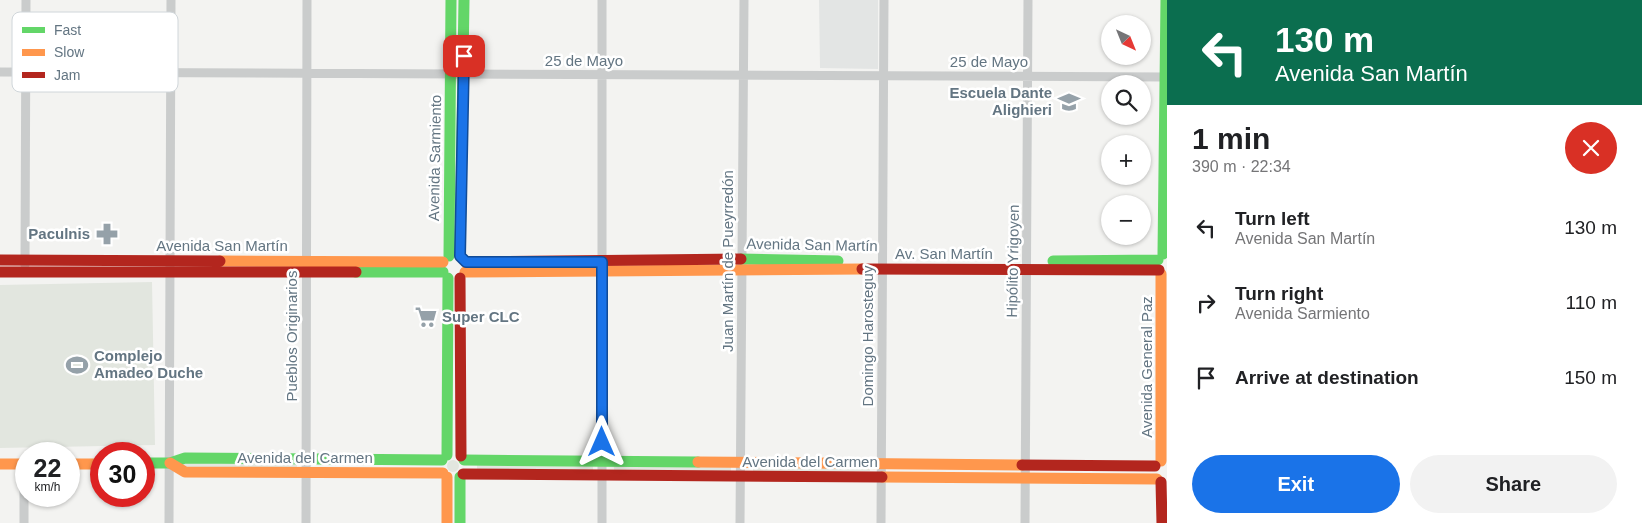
<!DOCTYPE html>
<meta charset="utf-8">
<style>
body{margin:0;font-family:Helvetica,sans-serif;background:#f2f2f2;color:#202124;height:100vh;display:flex;flex-direction:column;font-size:19px;white-space:nowrap}
*{box-sizing:border-box;margin:0}
p{font-size:16px;color:#757577}
.icon{flex:none;width:28px;height:28px;fill:none;stroke:currentColor;stroke-width:2;stroke-linecap:round;stroke-linejoin:round}
.map{position:relative;flex:1;overflow:hidden}
.panel{display:flex;flex-direction:column;background:#fff;width:475px}
.panel>*{flex:none}
.guide{background:#0b6e4f;color:#fff;overflow:hidden}
.needle{width:32px;rotate:137deg}
.fabs{position:absolute;left:1101px;top:15px;display:grid;gap:10px}
.fabs a{display:grid;place-items:center;width:50px;height:50px;border-radius:50%;background:#fff;box-shadow:0 1px 4px #0004;font-size:25px}
.speed{position:absolute;left:15px;top:442px;display:flex;gap:10px;font-size:25px;font-weight:700;text-align:center}
.speed>*{display:grid;place-content:center;width:65px;height:65px;border-radius:50%;background:#fff;box-shadow:0 1px 4px #0004;line-height:1}
.speed small{font-size:12px;font-weight:400}
.speed .limit{border:8px solid #d22;background:#fff;color:#111}
.pin{position:absolute;display:grid;place-items:center;width:42px;height:42px;color:#fff;margin:-21px;border-radius:10px;box-shadow:0 2px 8px #0006}
.me{position:absolute;width:55px;margin:-28px;rotate:0deg;stroke-linejoin:round;filter:drop-shadow(0 0 4px #0008)}
.turn{display:flex;align-items:center;gap:18px;height:105px;padding:0 25px;font-size:22px}
.turn .icon{width:65px;height:65px;stroke-width:2.5}
.turn b{display:block;font-size:35px;line-height:42px}
.round{display:grid;place-items:center;flex:none;width:52px;height:52px;border-radius:26px;background:#f2f2f2}
.overview{display:flex;align-items:center;justify-content:space-between;height:85px;padding:0 25px}
h1{font-size:30px;font-weight:600;line-height:38px}
.primary-button{display:flex;gap:10px;margin-top:auto;padding:10px 25px}
.primary-button a{flex:1;height:58px;border-radius:30px;background:#1a73e8;color:#fff;font-size:20px;font-weight:600;line-height:58px;text-align:center}
.primary-button a+a{background:#f2f2f2;color:#202124}
ul{padding:0;list-style:none}
li{display:flex;align-items:center;gap:15px;height:75px;padding:0 25px}
li div{flex:1}
li b{display:block;font-size:19px}
li em{font-style:normal}
main{display:flex;flex:1;min-height:0}
.map>svg:first-child{display:block}
</style>
<main>
<div class="map">
<svg width="1167" height="523" viewBox="0 0 1167 523">
<rect width="100%" height="100%" fill="#f3f3f1"/>
<path fill="#e3e5e4" d="M819 0H878V69L820 68Z"/>
<path fill="#e2e6df" d="M152 282 155 445 0 448V285Z
M447 466a6 6 0 1 1 12 0a6 6 0 1 1-12 0Z
M181 462 297 463V468L181 467Z
M477 464 593 465V470L477 469Z
M614 465 731 466V471L614 470Z
M753 466 870 467V471H753Z"/>
<g fill="none" stroke-linecap="round" stroke-linejoin="round">
<path stroke="#cacccc" stroke-width="9" d="M0 72 1167 77
M25 265 26 0
M24 523V464
M169 523 171 0
M306 523 307 0
M602 523V0
M740 523 744 0
M881 523 884 0
M1025 523 1028 0"/>
<path stroke="#63d668" stroke-width="11" d="M1163 254 1166 0
M449 256 451 0
M460 256 464 0
M741 259 838 261
M1053 261 1158 260
M356 272H443
M447 455 448 278
M464 460 698 462
M144 463H170L185 458 442 460
M460 477V523"/>
<path stroke="#ff974d" stroke-width="11" d="M220 261 443 262
M465 272 862 269
M1161 274V461
M698 462 1022 465
M170 463 185 472 443 473
M0 464H26
M69 464H101
M447 477V523
M882 477 1157 479"/>
<path stroke="#b3261e" stroke-width="11" d="M0 260 220 261
M466 262 741 259
M862 269 1159 270
M0 272H356
M460 278 461 456
M1022 465 1155 466
M463 474 882 477
M1161 482 1162 523"/>
</g>
<g fill="none" stroke-linecap="round" stroke-linejoin="round">
<g stroke="#114b97" stroke-width="12">
<path id="route" d="M464 56 460 256 466 262H602V442"/>
</g>
<use href="#route" stroke="#1a73e8" stroke-width="9"/>
</g>
<defs>
<g id="school-bare" transform="scale(1.725)"><path d="M0-5L7-2L0 1L-7-2ZM-4 1L0 2.5L4 1V4Q0 6-4 4Z" fill="#95a1a9" stroke="#fff" stroke-width="2.5" paint-order="stroke"/></g>
<g id="pharmacy-bare" transform="scale(1.725)"><path d="M-2-6h4v4h4v4h-4v4h-4v-4h-4v-4h4Z" fill="#95a1a9" stroke="#fff" stroke-width="2.5" paint-order="stroke"/></g>
<g id="supermarket-bare" transform="scale(1.725)"><path d="M-6-5.5h2.5l.6 2H6L4.5 2H-2.5L-4.4-4H-6ZM-1.5 3.2a1.3 1.3 0 1 0 .1 0ZM3 3.2a1.3 1.3 0 1 0 .1 0Z" fill="#95a1a9" stroke="#fff" stroke-width="2.5" paint-order="stroke"/></g>
<g id="stadium-bare" transform="scale(1.725)"><path d="M0-5a6.5 5 0 1 0 0 10a6.5 5 0 1 0 0-10ZM-3.5-1.8h7v3.6h-7Z" fill="#95a1a9" stroke="#fff" stroke-width="2.5" paint-order="stroke"/></g>
</defs>
<g fill-rule="evenodd">
<use href="#school-bare" x="1069" y="102"/>
<use href="#pharmacy-bare" x="107" y="234"/>
<use href="#supermarket-bare" x="426" y="317"/>
<use href="#stadium-bare" x="77" y="365"/>
</g>
<g text-anchor="middle" stroke-width="5" stroke-linejoin="round" paint-order="stroke">
<g font-size="15" fill="#637582" stroke="#fff">
<text x="584" y="66">25 de Mayo</text>
<text x="989" y="67">25 de Mayo</text>
<text transform="translate(435 158) rotate(-89)" y="5">Avenida Sarmiento</text>
<text transform="translate(812 245) rotate(1)" y="5">Avenida San Martín</text>
<text x="222" y="251">Avenida San Martín</text>
<text x="944" y="259">Av. San Martín</text>
<text transform="translate(728 261) rotate(-90)" y="5">Juan Martín de Pueyrredón</text>
<text transform="translate(1013 261) rotate(-89)" y="5">Hipólito Yrigoyen</text>
<text transform="translate(292 336) rotate(-90)" y="5">Pueblos Originarios</text>
<text transform="translate(868 336) rotate(-90)" y="5">Domingo Harosteguy</text>
<text transform="translate(1147 367) rotate(-90)" y="5">Avenida General Paz</text>
<text x="305" y="463">Avenida del Carmen</text>
<text x="810" y="467">Avenida del Carmen</text>
</g>
<g font-size="15" font-weight="bold" fill="#637582" stroke="#fff" text-anchor="end">
<text x="1052" y="98">Escuela Dante<tspan x="1052" dy="17">Alighieri</tspan></text>
<text x="90" y="239">Paculnis</text>
<text x="442" y="322" text-anchor="start">Super CLC</text>
<text x="94" y="361" text-anchor="start">Complejo<tspan x="94" dy="17">Amadeo Duche</tspan></text>
</g>
</g>
<rect x="12" y="12" width="166" height="80" rx="8" fill="#fff" stroke="#d0d6da" stroke-width="1"/>
<rect x="22" y="27" width="23" height="6" fill="#63d668"/>
<rect x="22" y="49" width="23" height="7" fill="#ff974d"/>
<rect x="22" y="72" width="23" height="6" fill="#b3261e"/>
<g font-size="14" fill="#637582">
<text x="54" y="35">Fast</text>
<text x="54" y="57">Slow</text>
<text x="54" y="80">Jam</text>
</g>
</svg>
<div class="fabs">
<a><svg class="needle" viewBox="-14 -14 28 28"><path d="M0-13l5 13h-10z" fill="#e53935"/><path d="M0 13l5-13h-10z" fill="#757577"/></svg></a>
<a><svg class="icon" aria-label="search" viewBox="0 0 24 24"><circle cx="10" cy="10" r="6"/><path d="M15 15l6 6"/></svg></a>
<a>+</a>
<a>−</a>
</div>
<div class="speed"><div>22<small>km/h</small></div><div class="limit">30</div></div>
<div class="pin" style="left:464px;top:56px;background:#d93025"><svg class="icon" aria-label="arrive" viewBox="0 0 24 24"><path d="M6 21V4h12l-3 4 3 4H6"/></svg></div>
<svg class="me" style="left:602px;top:442px" viewBox="-20 -20 40 40"><path d="M0-17L14 15 0 8-14 15z" fill="#1a73e8" stroke="#fff" stroke-width="4"/></svg>
</div>
<section class="panel">
<div class="guide">
<div class="turn"><svg class="icon" aria-label="left" viewBox="0 0 24 24"><path d="M17 20v-9H6M10 6l-5 5 5 5"/></svg><div><b>130 m</b>Avenida San Martín</div></div>
</div>
<div class="overview"><div><h1>1 min</h1><p>390 m · 22:34</p></div><a class="round" style="background:#d93025;color:#fff"><svg class="icon" aria-label="close" viewBox="0 0 24 24"><path d="M6 6l12 12M18 6L6 18"/></svg></a></div>
<ul>
<li><svg class="icon" aria-label="left" viewBox="0 0 24 24"><path d="M17 20v-9H6M10 6l-5 5 5 5"/></svg><div><b>Turn left</b><p>Avenida San Martín</p></div><em>130 m</em></li>
<li><svg class="icon" aria-label="right" viewBox="0 0 24 24"><path d="M7 20v-9h11M14 6l5 5-5 5"/></svg><div><b>Turn right</b><p>Avenida Sarmiento</p></div><em>110 m</em></li>
<li><svg class="icon" aria-label="arrive" viewBox="0 0 24 24"><path d="M6 21V4h12l-3 4 3 4H6"/></svg><div><b>Arrive at destination</b></div><em>150 m</em></li>
</ul>
<div class="primary-button"><a>Exit</a><a>Share</a></div>
</section>
</main>
